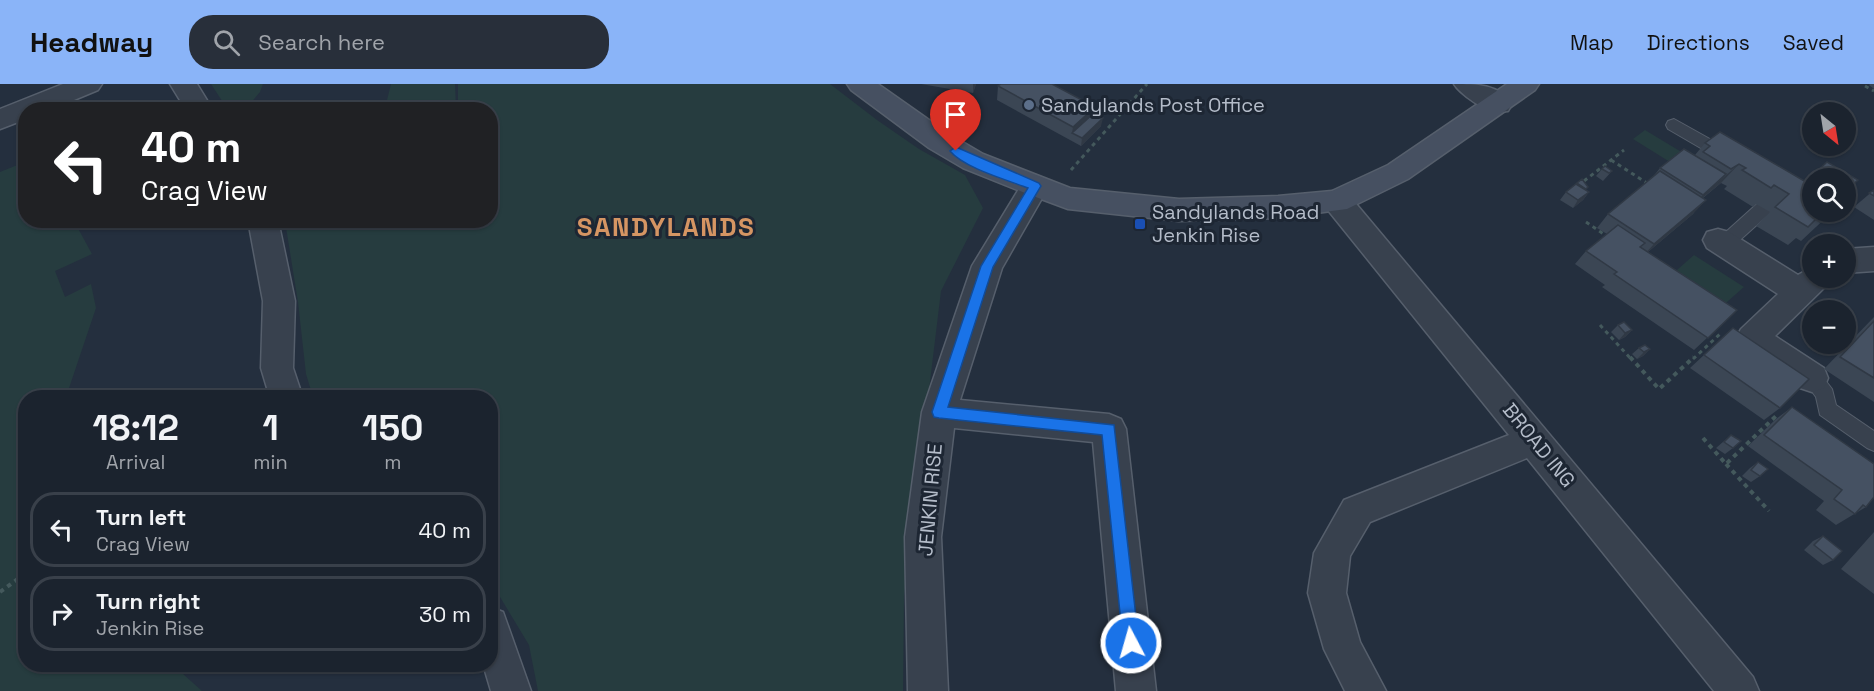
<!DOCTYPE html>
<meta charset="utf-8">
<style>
body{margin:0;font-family:"Space Grotesk",sans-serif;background:#282f3a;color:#f1f3f6;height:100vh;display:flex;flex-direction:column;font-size:22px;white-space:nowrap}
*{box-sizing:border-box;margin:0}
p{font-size:20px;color:#a0a4aa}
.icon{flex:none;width:33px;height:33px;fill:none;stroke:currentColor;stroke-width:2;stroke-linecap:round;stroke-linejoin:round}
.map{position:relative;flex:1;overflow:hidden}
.panel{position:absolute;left:18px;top:306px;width:480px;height:282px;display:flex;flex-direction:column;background:#1b232e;border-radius:24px;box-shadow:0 2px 4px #0004,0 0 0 2px #39404a}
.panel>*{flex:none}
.banner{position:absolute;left:18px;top:18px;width:480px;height:126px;border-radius:24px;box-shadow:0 2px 4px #0004,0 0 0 2px #39404a;background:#202124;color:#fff;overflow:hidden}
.needle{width:39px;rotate:150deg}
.fabs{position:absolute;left:1802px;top:18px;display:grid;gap:12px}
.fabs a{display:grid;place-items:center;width:54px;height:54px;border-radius:50%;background:#1b232e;box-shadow:0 2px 4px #0004,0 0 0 2px #39404a;font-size:30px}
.pin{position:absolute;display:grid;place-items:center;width:51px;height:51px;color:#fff;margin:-62px -26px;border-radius:50% 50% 50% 0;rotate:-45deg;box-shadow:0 0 6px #0007}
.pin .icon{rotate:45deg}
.me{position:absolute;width:66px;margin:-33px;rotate:354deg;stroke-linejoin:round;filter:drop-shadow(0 0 4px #0008)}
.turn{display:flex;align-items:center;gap:21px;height:126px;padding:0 24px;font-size:27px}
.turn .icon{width:78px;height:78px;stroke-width:2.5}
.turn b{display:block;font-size:42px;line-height:51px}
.eta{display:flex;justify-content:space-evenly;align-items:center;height:102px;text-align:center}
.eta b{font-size:36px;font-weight:700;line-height:42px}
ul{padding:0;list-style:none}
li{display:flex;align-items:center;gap:18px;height:75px;margin:0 12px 9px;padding:0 12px;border:3px solid #39404a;border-radius:24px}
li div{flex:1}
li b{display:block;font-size:22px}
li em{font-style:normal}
header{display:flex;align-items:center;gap:36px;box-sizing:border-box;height:84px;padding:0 30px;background:#8ab4f8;color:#111}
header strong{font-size:28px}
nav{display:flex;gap:33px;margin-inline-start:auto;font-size:21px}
.search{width:420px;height:54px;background:#282f3a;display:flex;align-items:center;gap:15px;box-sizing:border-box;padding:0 21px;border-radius:24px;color:#a0a4aa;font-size:22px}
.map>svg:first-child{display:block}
</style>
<header>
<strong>Headway</strong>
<div class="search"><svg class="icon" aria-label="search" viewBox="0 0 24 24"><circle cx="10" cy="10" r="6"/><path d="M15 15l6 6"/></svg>Search here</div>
<nav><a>Map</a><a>Directions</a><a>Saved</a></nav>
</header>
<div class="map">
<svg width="1874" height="607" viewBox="0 0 1874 607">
<rect width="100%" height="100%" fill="#242f3e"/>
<path fill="#263c3f" d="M211 0H263L260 8 249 21 250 25 228 26Z
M391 0H455L456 25H380L386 20Z
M458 0H830L877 36 919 65 965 91 983 124 941 207 904 512 903 607H538L529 561 491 498 490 314 313 313 306 290 298 218 285 137 490 136V26L458 25Z
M1645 46 1693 75 1686 88 1633 55Z
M25 78 26 136 74 137 92 170 55 187 65 213 91 200 96 224 66 313 26 314V580L173 581 202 607H0V88Z
M1694 171 1744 203 1719 225 1669 193Z"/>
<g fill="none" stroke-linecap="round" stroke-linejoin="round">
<g stroke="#565f6c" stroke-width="2">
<path id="lane" d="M1674 35 1735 69 1737 73 1735 77H1723L1668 45 1666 41 1668 37Z
M1764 118 1770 119 1773 124 1770 129 1730 165 1724 167 1718 165 1715 160 1718 155 1758 119Z
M1812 286 1819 288 1832 305 1836 321 1874 347V367L1867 364 1820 331 1816 313 1802 294 1805 288Z"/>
</g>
<g stroke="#565f6c" stroke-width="3">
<path id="street" d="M63 0H102L98 6 50 26H26V35L0 45V25Z
M170 0H197L213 26H186Z
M1454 0C1476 0 1499 0 1512 20L1508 27C1504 27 1501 29 1498 29 1487 29 1459 9 1454 0Z
M1035 91 1045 95 1049 102 1002 184 960 316 1109 330 1121 335 1126 345 1156 607H1116L1093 358 954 344 941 453 948 607H908L905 453 922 328 972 182 1025 95Z
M1337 106 1347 109 1753 593 1759 607H1714L1527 374 1370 438 1350 472 1346 509 1360 558 1386 607H1345L1324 565 1308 509 1314 469 1344 416 1509 351 1327 125 1322 117 1327 109Z
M248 136H278L295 217 293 284 303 314H270L261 284 263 217Z
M1718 145 1729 148 1798 191 1812 183V194H1830L1826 202 1775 252 1824 284 1828 294 1824 304 1812 308 1800 304 1741 263 1736 254 1741 245 1778 210 1707 164 1703 156 1707 148Z
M1874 163V187L1845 189V165Z
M490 523 503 528 531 607H491L483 580H490Z"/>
</g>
<g stroke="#565f6c" stroke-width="3">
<path id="secondary" d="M847 0H878L949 50 983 70 1070 104 1179 115 1278 112 1332 107 1388 81 1507 0H1539L1535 6 1408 95 1347 125 1278 134 1179 137 1068 125 1025 109 963 84 929 64 851 6Z"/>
</g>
<path stroke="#44595c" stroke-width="3" stroke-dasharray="4 4" stroke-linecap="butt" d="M1865 2 1874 7
M1611 76 1650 101
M1071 86 1147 0
M1584 97 1624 66
M1586 138 1608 153
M1600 241 1631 275
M1693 275 1720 250"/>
<path stroke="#44595c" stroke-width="4" stroke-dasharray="4.5 4.5" stroke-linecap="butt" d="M1630 273 1659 305 1694 273
M1703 354 1726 380 1777 331
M1726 380 1769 427
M0 508 26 489"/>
<use href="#lane" fill="#38414e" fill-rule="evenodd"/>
<use href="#street" fill="#38414e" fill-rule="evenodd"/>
<use href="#secondary" fill="#465061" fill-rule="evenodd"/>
</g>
<path fill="#3b4654" d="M921 0H976L973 9Z
M1870 0H1874V5L1869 1Z
M998 2 1095 23 1094 29 1101 42 1081 62 997 16Z
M1705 59 1806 98 1850 103 1832 128 1801 157 1796 154 1788 161 1756 142 1770 128 1756 120 1753 123 1724 105 1727 102 1721 99 1703 114 1693 130 1648 168 1737 226 1694 266 1602 203 1605 201 1575 180 1586 167 1607 150 1597 144 1608 130 1652 94 1660 84 1695 71Z
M1602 85 1612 87 1603 97 1596 92Z
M1577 99 1588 103 1585 106 1589 108 1583 116 1573 124 1560 116 1566 108Z
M1874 106V136L1854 123Z
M1874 233V318L1824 285Z
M1618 241 1632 246 1625 253 1619 256 1611 248Z
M1733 244 1780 324 1764 336 1690 284Z
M1639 264 1650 265 1643 272 1637 275 1632 270Z
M1792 323 1866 423 1836 441 1816 426 1824 417 1748 362 1776 335Z
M1731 351 1733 364 1725 370 1716 364Z
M1758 378 1760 392 1751 398 1742 392 1750 384Z
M1874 448V510L1841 485Z
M1823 452 1833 476 1823 481 1804 466 1813 457Z"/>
<path fill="#303945" d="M973 0H976L973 9Z
M1095 23 1092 37 1072 49 1073 43Z
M1103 34 1101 42 1081 62 1082 54Z
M1739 80 1721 99 1690 124 1703 111Z
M1589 108 1583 116 1573 124 1578 116Z
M1706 116 1693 130 1642 173 1654 160Z
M1632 246 1625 253 1619 256 1625 249Z
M1650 265 1643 272 1637 275 1644 268Z"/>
<path fill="#455162" stroke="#303945" stroke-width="1.5" d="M1001 0H1052L1095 23 1073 43 998 2Z
M1094 29 1103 34 1082 54 1072 49Z
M1720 48 1806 98 1827 78 1858 96 1850 103 1855 106 1845 115V94H1812V128H1832L1820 138 1816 135 1808 143 1775 123 1789 110 1774 101 1771 104 1742 86 1746 84 1739 80 1731 85 1703 68 1710 62 1705 59Z
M1684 65 1726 90 1703 111 1660 84Z
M1605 82 1612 87 1609 89 1602 85Z
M1660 87 1706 116 1654 160 1608 130Z
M1582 95 1588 103 1586 105 1577 99Z
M1576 100 1589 108 1578 116 1566 108Z
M1874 106V112L1869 109Z
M1618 141 1645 159 1640 163 1737 226 1708 254 1614 190 1617 188 1586 167Z
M1874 237V294L1840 273Z
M1624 238 1632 246 1625 249 1618 241Z
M1733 244 1809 295 1780 324 1704 271Z
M1645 261 1650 265 1644 268 1639 264Z
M1792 323 1874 380V413L1866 423 1863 421 1855 430 1834 415 1842 406 1764 351Z
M1731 351 1741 357 1733 364 1724 358Z
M1758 378 1768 385 1760 392 1751 386Z
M1823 452 1842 467 1833 476 1814 461Z"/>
<path fill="#1a73e8" stroke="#114b97" stroke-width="1.5" d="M956 63 1039 99 1041 102 993 183 948 323 1114 341 1139 559 1136 565 1131 567 1125 565 1123 559 1102 351 939 334 934 333 932 328 981 182 1028 104C1007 96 964 84 950 67Z"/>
<circle fill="#5c6f8a" stroke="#1d2633" stroke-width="2" cx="1029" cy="21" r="6"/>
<rect fill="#1a4fb4" stroke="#1d2633" stroke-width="2" x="1134" y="134" width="12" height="12" rx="3"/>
<g text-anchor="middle" stroke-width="6" stroke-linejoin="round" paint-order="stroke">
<g font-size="20" fill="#b4bcc9" stroke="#1d2633" text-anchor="start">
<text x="1041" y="28">Sandylands Post Office</text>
<text x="1152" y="135">Sandylands Road<tspan x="1152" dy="23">Jenkin Rise</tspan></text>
</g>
<g font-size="20" fill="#b4bcc9" stroke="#1d2633">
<text transform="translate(1539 361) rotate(51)" y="7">BROAD ING</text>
<text transform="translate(930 416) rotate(-85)" y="7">JENKIN RISE</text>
</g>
<g font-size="26" font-weight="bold" letter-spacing="1.5" fill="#d59563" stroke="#1d2633">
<text x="666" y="152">SANDYLANDS</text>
</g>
</g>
</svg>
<div class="fabs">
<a><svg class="needle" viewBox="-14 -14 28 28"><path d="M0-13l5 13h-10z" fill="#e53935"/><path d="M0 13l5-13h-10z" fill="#a0a4aa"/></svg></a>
<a><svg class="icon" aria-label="search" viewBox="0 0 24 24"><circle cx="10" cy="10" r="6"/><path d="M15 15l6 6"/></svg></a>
<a>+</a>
<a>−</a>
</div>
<div class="pin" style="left:956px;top:67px;background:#d93025"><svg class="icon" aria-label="arrive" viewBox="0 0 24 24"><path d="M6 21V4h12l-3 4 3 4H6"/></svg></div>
<svg class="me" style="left:1131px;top:559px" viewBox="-20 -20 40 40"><circle r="17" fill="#1a73e8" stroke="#fff" stroke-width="3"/><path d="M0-11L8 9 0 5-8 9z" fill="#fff"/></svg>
<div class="banner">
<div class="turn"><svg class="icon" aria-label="left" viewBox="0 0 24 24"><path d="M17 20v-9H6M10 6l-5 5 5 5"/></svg><div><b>40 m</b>Crag View</div></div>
</div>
<section class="panel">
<div class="eta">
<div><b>18:12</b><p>Arrival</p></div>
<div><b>1</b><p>min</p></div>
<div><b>150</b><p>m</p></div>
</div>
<ul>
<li><svg class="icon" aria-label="left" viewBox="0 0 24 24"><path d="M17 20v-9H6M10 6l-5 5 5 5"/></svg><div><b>Turn left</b><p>Crag View</p></div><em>40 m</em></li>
<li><svg class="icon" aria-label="right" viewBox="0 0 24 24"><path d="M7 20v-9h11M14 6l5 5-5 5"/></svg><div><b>Turn right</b><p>Jenkin Rise</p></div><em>30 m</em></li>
</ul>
</section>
</div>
